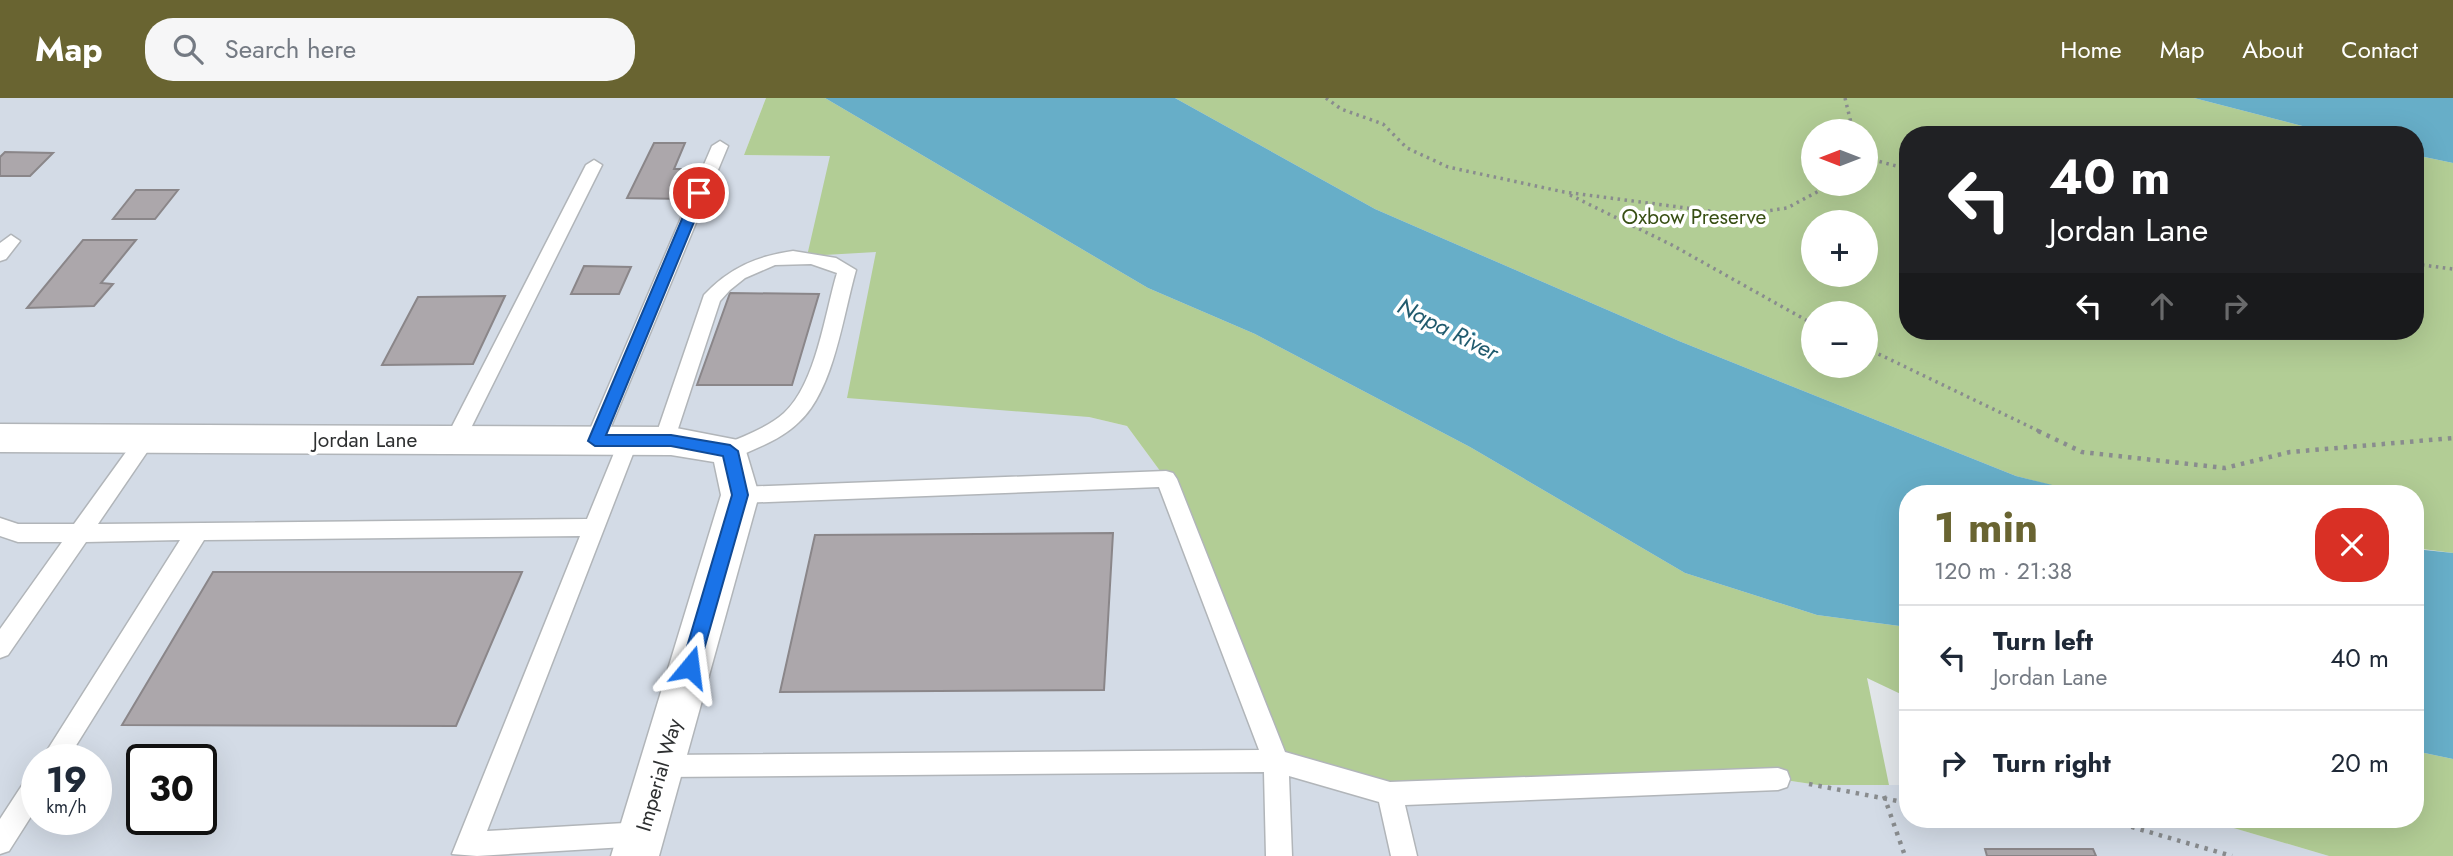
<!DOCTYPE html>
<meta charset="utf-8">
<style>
body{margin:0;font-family:Jost,sans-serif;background:#f6f6f7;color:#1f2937;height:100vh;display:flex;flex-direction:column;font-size:26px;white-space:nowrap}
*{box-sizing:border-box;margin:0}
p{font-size:23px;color:#747a83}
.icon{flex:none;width:38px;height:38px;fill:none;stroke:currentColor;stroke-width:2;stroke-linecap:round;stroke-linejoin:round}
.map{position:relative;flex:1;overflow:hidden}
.drawer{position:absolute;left:1899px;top:387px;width:525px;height:343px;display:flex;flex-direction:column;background:#fff;border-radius:28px;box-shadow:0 7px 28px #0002}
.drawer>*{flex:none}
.top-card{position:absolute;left:1899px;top:28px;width:525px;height:214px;border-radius:28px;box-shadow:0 7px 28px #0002;background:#202124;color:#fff;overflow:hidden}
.needle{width:46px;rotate:270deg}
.controls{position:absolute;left:1801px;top:21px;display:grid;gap:14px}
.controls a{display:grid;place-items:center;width:77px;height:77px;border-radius:50%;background:#fff;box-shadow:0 7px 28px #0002;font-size:35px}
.speed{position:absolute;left:21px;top:646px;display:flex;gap:14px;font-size:35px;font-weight:700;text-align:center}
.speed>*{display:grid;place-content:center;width:91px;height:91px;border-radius:50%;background:#fff;box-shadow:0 7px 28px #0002;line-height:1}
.speed small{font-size:18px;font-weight:400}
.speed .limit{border:4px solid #111;border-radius:10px;background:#fff;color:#111}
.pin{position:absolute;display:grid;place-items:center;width:60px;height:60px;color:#fff;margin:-30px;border:4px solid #fff;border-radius:50%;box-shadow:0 2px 7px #0007}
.me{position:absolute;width:77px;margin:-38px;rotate:16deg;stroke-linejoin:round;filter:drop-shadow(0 0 5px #0008)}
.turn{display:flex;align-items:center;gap:24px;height:147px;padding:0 35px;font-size:32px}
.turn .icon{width:91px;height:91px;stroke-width:2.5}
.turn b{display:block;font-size:49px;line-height:60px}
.lanes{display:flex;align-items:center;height:66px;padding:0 35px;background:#0003;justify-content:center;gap:35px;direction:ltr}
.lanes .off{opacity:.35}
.round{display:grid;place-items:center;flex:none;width:74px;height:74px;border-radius:28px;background:#f6f6f7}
.head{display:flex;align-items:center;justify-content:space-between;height:119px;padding:0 35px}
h1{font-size:42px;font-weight:700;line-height:52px;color:#696431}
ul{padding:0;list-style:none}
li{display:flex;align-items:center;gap:21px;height:105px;padding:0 35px;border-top:2px solid #e0e1e3}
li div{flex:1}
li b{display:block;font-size:26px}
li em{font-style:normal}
header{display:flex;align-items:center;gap:42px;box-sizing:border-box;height:98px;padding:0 35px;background:#696431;color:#fff}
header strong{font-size:33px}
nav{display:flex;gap:38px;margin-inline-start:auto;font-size:24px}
.search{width:490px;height:63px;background:#f6f6f7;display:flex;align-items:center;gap:18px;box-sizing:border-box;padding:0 24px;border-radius:28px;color:#747a83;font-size:26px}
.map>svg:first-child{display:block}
</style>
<header>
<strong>Map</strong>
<div class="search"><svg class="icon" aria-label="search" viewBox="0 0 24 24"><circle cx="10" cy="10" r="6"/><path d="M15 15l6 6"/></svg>Search here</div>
<nav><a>Home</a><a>Map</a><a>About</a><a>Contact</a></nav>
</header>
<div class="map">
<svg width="2453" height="758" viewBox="0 0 2453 758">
<rect width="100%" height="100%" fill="#e2e6ea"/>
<path fill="#d3dbe6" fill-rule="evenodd" d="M0 0H766L744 57 830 58 876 154 1089 319 1127 328 1166 381 1778 681 1818 687H1907L1908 721H2203L2329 758H0ZM37 662H96V721H37ZM142 662H201V721H142Z"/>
<path fill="#b2cd95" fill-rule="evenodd" d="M766 0H825L1148 190 1255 236 1470 349 1685 475 1817 517 1907 529V599L1867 580 1889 687H1818L1778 681 1390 696 1276 663 1166 381 1127 328 1089 319 847 300 876 154 807 158 830 58 744 57Z
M1175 0H2194L2337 37H1908V233H2415V57L2453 65V455L2415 450V396H2085L2016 378 1679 243 1375 111ZM1813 33H1866V86H1813ZM1813 124H1866V177H1813ZM1813 215H1866V268H1813Z
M2415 653 2453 661V758H2329L2203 721H2415Z"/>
<path fill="#67aec8" d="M825 0H1175L1375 111 1679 243 2016 378 2085 395 1908 396 1907 529 1817 517 1685 475 1470 349 1255 236 1148 190Z
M2194 0H2453V65L2415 57V37H2337Z
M2415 451 2453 455V661L2415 653Z"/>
<path fill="#aca7ab" stroke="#8a8689" stroke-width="2" d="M654 45H685L674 71H697L684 101 627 100Z
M5 54 53 55 30 78H0V59Z
M136 92H178L155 121H113Z
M83 142H136L101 185 113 186 94 208 27 210Z
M584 168 631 169 619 196H571Z
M730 195 819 196 792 287H697Z
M505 198 473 266 382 267 418 199Z
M1113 435 1104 592 780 594 815 437Z
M213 474H522L456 628 122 627Z
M1985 751H2093L2096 758H1987Z"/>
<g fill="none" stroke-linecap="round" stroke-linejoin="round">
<g stroke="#b1b5b9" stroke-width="3">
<path id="service" d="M720 43 728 48 605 343 602 348H588L585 343 712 48Z
M594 62 602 67 465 342 462 347H448L445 342 586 67Z
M11 137 20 143 6 161 0 163V145Z
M793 153 836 160 856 172C843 217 834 292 799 324 782 341 759 349 737 359H723L720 353 723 347C744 338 767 330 784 315 816 286 825 215 837 175L811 166 775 167 745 180 730 192 720 203 674 343 671 348H657L654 343 704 197C729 170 757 158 793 153Z
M146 333 153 336 156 341 98 426 587 421 621 338H635L638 343 487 733 642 724 651 728 655 736 651 744 642 748 477 758 452 756 580 438 204 442 67 662H41L180 442 86 444 8 557 0 560V531L62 444H18L0 438V420L18 426H74L139 336Z
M1166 373 1173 375 1177 381 1285 654 1390 684 1778 670 1787 673 1790 681 1787 689 1778 692 1405 707 1417 758H1391L1379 704 1289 678 1292 758H1266L1264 674 661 679 652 676 649 668 652 660 661 657 1259 652 1159 389 740 405 732 403 729 397 732 391 740 389Z
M37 675V709L9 753 0 756V721L28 678Z"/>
</g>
<g stroke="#b1b5b9" stroke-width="3">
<path id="minor" d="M0 326 671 329 743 343 759 397 659 758H611L721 397 714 364 671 357 0 354Z"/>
</g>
<path stroke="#898c8e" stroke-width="3.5" stroke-dasharray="2.5 4.5" stroke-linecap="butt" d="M1326 0 1341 11 1383 26 1407 50 1448 69 1564 94 1740 117 1787 110 1832 86
M1845 0 1853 33
M1866 60 1908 71
M1570 97 1672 147 1813 226
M2415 166 2453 171
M1866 250 2041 334"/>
<path stroke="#898c8e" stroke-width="4.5" stroke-dasharray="3.5 6" stroke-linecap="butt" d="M2038 333 2082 354 2225 370 2290 354 2453 340
M1809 686 1908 705
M1884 698 1905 758
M2104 721 2232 758"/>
<use href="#service" fill="#fff" fill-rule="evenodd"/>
<use href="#minor" fill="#fff" fill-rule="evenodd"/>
</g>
<path fill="#1a73e8" stroke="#114b97" stroke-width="2" d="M699 91 706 95 606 337H671L730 347 738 353 748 397 699 569 690 577 681 569 732 397 723 358 671 348H595L588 343 693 95Z"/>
<g text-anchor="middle" stroke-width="7" stroke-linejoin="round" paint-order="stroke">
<g font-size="21" fill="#384f14" stroke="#fff">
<text x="1694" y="126">Oxbow Preserve</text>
</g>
<g font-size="21" fill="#2e3031" stroke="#fff">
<text x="365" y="349">Jordan Lane</text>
<text transform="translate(659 677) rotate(-74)" y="7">Imperial Way</text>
</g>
<g font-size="23" font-style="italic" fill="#215b6e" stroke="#fff">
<text transform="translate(1448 231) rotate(27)" y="8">Napa River</text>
</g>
</g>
</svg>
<div class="controls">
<a><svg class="needle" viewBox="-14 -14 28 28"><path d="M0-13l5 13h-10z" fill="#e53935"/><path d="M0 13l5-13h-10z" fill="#747a83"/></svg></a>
<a>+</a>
<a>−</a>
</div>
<div class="speed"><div>19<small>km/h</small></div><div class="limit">30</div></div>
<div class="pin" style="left:699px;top:95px;background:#d93025"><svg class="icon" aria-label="arrive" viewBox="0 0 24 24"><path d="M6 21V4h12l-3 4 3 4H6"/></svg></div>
<svg class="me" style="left:690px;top:569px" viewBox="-20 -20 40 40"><path d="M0-17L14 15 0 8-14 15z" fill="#1a73e8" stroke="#fff" stroke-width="4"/></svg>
<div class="top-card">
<div class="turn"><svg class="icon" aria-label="left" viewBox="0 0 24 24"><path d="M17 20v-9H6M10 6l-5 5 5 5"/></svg><div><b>40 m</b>Jordan Lane</div></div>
<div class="lanes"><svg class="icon" aria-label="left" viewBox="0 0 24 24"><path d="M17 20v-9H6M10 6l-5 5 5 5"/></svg><svg class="icon off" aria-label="ahead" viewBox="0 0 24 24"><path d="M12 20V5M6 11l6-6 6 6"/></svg><svg class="icon off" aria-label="right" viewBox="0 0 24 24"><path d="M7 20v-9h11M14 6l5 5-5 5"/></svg></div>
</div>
<section class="drawer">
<div class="head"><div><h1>1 min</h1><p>120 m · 21:38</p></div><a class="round" style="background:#d93025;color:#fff"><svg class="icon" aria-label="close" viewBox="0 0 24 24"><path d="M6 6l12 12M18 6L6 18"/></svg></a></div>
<ul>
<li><svg class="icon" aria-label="left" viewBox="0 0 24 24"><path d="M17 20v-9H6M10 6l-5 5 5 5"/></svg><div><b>Turn left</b><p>Jordan Lane</p></div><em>40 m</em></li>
<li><svg class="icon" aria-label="right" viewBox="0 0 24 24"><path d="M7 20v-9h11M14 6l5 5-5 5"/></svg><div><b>Turn right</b></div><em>20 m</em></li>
</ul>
</section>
</div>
